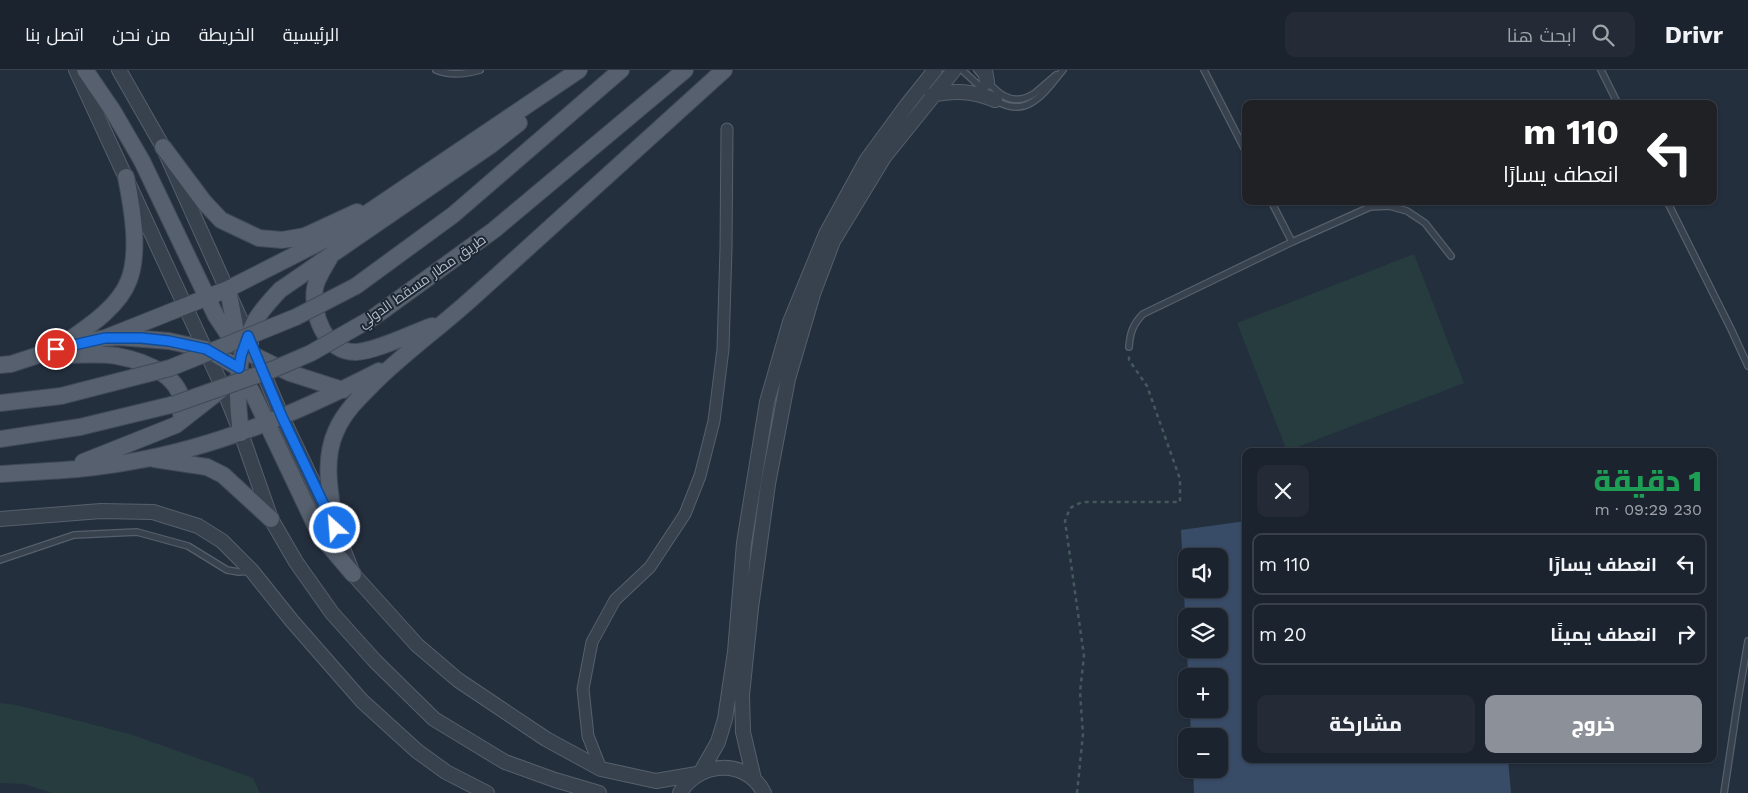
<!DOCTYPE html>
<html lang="ar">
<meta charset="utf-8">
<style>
body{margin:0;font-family:"Work Sans",Cairo,sans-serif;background:#242b36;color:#f1f3f6;direction:rtl;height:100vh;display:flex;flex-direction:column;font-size:19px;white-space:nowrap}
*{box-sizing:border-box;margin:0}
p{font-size:16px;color:#a0a4aa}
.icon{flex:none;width:28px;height:28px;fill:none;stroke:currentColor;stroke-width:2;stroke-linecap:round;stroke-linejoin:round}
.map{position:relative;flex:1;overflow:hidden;direction:ltr}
.details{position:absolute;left:1242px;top:378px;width:475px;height:315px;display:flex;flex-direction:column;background:#1b232e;border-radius:10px;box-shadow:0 1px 4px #0004,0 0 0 1px #39404a;direction:rtl}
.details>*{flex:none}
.hud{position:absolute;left:1242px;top:30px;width:475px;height:105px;border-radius:10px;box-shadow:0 1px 4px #0004,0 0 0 1px #39404a;direction:rtl;background:#202124;color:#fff;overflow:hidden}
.buttons{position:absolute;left:1178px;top:478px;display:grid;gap:10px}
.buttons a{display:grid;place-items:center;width:50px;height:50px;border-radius:10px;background:#1b232e;box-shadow:0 1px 4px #0004,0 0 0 1px #39404a;font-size:25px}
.pin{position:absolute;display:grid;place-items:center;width:42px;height:42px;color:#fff;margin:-21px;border:2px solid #fff;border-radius:50%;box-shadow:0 1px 5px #0007}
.me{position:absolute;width:55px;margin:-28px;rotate:334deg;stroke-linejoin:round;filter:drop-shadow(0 0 4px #0008)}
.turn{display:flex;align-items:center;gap:18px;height:105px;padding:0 15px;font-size:22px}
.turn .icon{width:65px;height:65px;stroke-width:2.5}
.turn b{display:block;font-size:35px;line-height:42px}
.round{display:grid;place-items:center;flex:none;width:52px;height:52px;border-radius:10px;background:#242b36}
.overview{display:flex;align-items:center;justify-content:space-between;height:85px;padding:0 15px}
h1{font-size:30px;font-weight:800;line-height:38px;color:#1e9e55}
.action{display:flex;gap:10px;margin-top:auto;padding:10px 15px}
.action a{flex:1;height:58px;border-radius:10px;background:#8c9099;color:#fff;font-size:20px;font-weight:800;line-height:58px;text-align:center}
.action a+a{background:#242b36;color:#f1f3f6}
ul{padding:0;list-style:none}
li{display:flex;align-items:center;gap:15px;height:62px;margin:0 10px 8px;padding:0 5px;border:2px solid #39404a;border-radius:10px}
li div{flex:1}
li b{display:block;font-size:19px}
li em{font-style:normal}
header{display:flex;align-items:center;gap:30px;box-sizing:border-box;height:70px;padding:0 25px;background:#1b232e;border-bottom:1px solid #39404a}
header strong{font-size:24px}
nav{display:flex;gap:28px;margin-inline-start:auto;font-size:18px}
.search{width:350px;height:45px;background:#242b36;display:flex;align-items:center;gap:12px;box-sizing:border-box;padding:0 18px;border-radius:10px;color:#a0a4aa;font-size:19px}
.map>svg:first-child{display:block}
</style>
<header>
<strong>Drivr</strong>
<div class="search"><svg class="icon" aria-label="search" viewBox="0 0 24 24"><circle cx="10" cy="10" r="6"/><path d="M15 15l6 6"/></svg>ابحث هنا</div>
<nav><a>الرئيسية</a><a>الخريطة</a><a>من نحن</a><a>اتصل بنا</a></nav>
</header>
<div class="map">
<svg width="1748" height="723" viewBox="0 0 1748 723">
<rect width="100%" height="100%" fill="#242f3e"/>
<path fill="#263c3f" d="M1414 184 1464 313 1287 381 1237 253Z
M0 633 16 635 130 664 253 708 260 723H52L24 714 0 713Z"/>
<path fill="#394c67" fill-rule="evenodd" d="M1246 451V689H1508L1511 723H1194L1193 699H1219V666H1191L1190 639H1219V606H1188L1187 579H1219V546H1186V564L1181 460ZM1186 486H1219V519H1186Z"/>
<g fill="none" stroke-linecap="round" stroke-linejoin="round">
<g stroke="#565f6c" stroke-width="8">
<path id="service" d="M436 0C450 6 466 4 480 0
M962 0 986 22
M977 0C992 17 1009 41 1035 23 1042 17 1049 11 1056 5
M1204 0 1246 82
M1601 0 1618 34
M995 30C1027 50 1044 23 1063 0
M1271 131 1292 172 1370 137 1389 136 1407 141 1425 153 1451 186
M1667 131 1731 259 1748 296
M1129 277C1130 263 1133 254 1143 244L1292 172
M0 490 74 465 137 462 188 476 227 500 239 502 250 501
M1724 723 1738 630 1748 571"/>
</g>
<g stroke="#565f6c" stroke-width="13">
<path id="minor" d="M601 699 588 666 583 619 592 572 615 530 650 497 685 444 700 406 714 351 723 279 726 178 727 59"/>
</g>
<g stroke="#565f6c" stroke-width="16">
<path id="tertiary" d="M76 0 223 318 241 363 271 449 296 492 332 543 375 591 434 649 505 692 555 710 599 723
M119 0 163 77 251 273
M985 0 987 12
M932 25C955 20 973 21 995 30
M259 293 282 347 335 458 353 504 417 575 458 610 546 669 601 699 656 711 697 704
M0 449 101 441 153 442 198 456 222 471 252 501 292 551 362 631 417 681 446 702 487 723
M701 702 718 672 725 649 735 582 744 473 767 332 790 252 826 164 866 91 907 35 935 0
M754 709 743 662 742 625 751 538 768 414 788 309 813 224 833 171 884 87 954 0
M680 723C698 691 747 688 764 723"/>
</g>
<g stroke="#414a57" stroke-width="18">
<path id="primary" d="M85 0 113 41 142 91 216 246 230 267 245 281 290 303 343 320
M163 77 204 132 221 150 259 168 282 170 305 166 357 142
M330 187C325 197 317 207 315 218 311 243 325 283 356 282 377 281 412 263 432 256
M356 216 453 145 621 0
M228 219 235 256 233 274
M374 247 494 160 685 0
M105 268 228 219 338 163 579 0
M65 273C88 257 119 237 129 210 140 181 132 137 126 107
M62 285C80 285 99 283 117 286 145 291 189 308 181 344
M0 295 11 294 57 279 105 268 118 267 169 271 206 279 239 298 254 326 320 465 353 504
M0 333 61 326
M241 363C236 325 235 288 254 253 260 241 271 230 280 220L491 75 519 53
M0 369 80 357
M154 389 207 397 223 405 271 449
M83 392 176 355 222 319
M0 404C43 401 87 400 129 392 218 377 299 342 379 301
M335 458C331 426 322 392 336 361 345 340 362 325 378 309 407 281 440 257 470 230 555 154 639 77 724 0"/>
</g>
<path stroke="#44595c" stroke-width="2.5" stroke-dasharray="4 4" stroke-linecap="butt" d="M1077 723 1083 664 1080 622 1084 586 1065 451 1070 438 1082 432H1180V409L1147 316 1129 290V284"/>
<use href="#service" stroke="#38414e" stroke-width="5.5"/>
<use href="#minor" stroke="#38414e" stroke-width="11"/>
<use href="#tertiary" stroke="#38414e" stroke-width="14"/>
<use href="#primary" stroke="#56606e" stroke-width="16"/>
<g stroke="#414a57" stroke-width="18" stroke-linecap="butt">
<path id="primary-bridge" d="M61 326 170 298 296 247 356 216
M80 357 175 334 274 299 311 283 374 247"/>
</g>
<use href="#primary-bridge" stroke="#56606e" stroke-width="16"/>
</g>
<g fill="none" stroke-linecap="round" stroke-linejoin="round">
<g stroke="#114b97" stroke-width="12">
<path id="route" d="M56 279 105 268H141L169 271 206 279 239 298 241 286 248 266 282 347 335 458"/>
</g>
<use href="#route" stroke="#1a73e8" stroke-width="9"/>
</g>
<g text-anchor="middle" stroke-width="4" stroke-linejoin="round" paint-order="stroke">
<g font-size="14" fill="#b4bcc9" stroke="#1d2633">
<text transform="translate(422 211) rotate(-35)" y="5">طريق مطار مسقط الدولي</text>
</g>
</g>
</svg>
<div class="buttons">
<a><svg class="icon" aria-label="sound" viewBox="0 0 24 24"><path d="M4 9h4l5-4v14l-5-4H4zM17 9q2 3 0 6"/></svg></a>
<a><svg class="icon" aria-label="layers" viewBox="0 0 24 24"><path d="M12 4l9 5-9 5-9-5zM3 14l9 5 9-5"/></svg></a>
<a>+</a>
<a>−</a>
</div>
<div class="pin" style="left:56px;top:279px;background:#d93025"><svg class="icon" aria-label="arrive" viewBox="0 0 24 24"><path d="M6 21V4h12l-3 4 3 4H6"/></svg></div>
<svg class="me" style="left:335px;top:458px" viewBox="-20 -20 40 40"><circle r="17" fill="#1a73e8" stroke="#fff" stroke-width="3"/><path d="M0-11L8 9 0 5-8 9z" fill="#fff"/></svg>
<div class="hud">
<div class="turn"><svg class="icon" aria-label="left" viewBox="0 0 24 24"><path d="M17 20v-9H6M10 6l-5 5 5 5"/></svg><div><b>110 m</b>انعطف يسارًا</div></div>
</div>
<section class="details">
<div class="overview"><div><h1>1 دقيقة</h1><p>230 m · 09:29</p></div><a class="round"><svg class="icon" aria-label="close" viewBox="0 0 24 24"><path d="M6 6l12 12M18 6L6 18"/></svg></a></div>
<ul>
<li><svg class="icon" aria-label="left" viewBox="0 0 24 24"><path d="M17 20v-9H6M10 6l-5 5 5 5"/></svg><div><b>انعطف يسارًا</b></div><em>110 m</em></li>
<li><svg class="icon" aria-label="right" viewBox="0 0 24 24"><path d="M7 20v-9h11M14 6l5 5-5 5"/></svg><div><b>انعطف يمينًا</b></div><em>20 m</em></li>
</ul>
<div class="action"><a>خروج</a><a>مشاركة</a></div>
</section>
</div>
